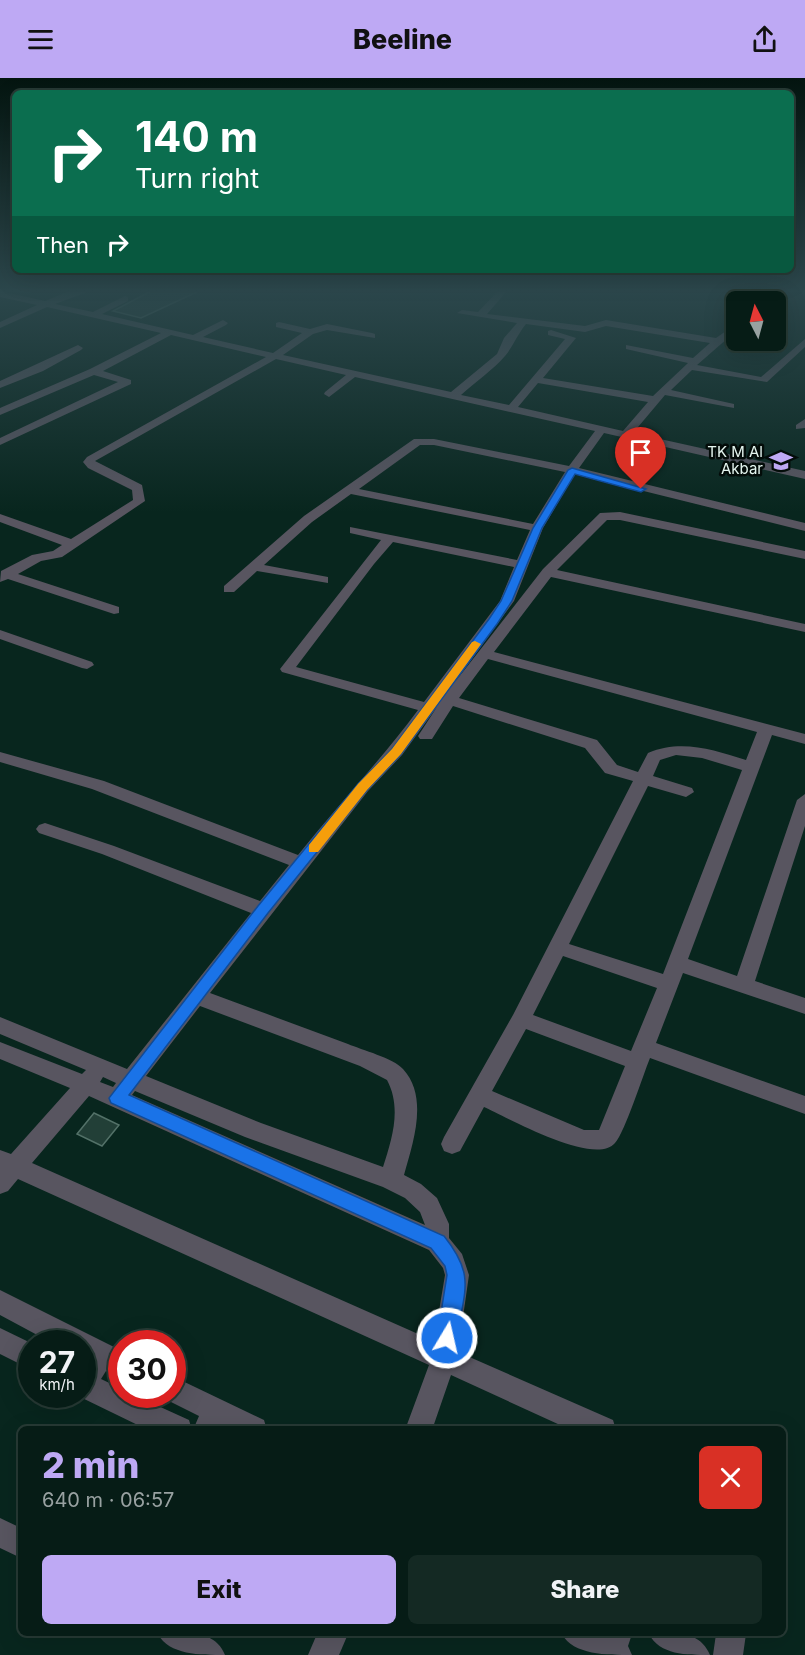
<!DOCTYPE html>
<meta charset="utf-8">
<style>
body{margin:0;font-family:Inter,sans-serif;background:#142923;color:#f1f3f6;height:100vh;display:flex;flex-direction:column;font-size:22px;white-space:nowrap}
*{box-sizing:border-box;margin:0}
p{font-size:20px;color:#98a1a1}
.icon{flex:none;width:33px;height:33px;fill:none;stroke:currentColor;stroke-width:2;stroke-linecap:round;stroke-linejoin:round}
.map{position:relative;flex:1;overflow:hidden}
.details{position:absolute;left:18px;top:1348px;width:768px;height:210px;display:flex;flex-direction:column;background:#061c16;border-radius:9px;box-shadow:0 6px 24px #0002,0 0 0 2px #273a35}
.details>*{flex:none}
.banner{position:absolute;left:12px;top:12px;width:782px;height:183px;border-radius:9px;box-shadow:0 6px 24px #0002,0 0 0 2px #273a35;background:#0b6e4f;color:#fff;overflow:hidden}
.needle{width:39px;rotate:354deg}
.tools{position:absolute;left:726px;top:213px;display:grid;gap:12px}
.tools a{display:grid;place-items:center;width:60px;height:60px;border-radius:9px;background:#061c16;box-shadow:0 6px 24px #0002,0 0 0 2px #273a35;font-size:30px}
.speed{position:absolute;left:18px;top:1252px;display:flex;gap:12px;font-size:30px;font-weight:700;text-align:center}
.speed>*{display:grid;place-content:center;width:78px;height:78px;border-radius:50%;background:#061c16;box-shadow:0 6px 24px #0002,0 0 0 2px #273a35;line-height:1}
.speed small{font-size:15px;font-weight:400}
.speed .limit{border:9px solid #d22;background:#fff;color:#111}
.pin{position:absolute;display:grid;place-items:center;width:51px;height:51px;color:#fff;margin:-62px -26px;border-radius:50% 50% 50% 0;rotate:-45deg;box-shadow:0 0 6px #0007}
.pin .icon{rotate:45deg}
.me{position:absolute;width:66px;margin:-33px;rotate:9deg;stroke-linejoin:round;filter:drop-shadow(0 0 4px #0008)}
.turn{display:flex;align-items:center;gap:21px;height:126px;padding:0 24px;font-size:27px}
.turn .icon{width:78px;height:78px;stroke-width:2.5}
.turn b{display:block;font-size:42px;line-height:51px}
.then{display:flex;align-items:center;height:57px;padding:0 24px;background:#0003;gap:12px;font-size:22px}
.round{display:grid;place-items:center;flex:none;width:63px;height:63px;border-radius:9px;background:#142923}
.head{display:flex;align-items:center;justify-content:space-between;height:102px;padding:0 24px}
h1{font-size:36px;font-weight:800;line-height:45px;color:#bea9f4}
.action{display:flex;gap:12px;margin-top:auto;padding:12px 24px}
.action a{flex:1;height:69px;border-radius:9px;background:#bea9f4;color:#111;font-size:24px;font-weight:800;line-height:69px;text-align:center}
.action a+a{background:#142923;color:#f1f3f6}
header{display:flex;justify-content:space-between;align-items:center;height:78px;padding:0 24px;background:#bea9f4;color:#111;font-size:27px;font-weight:800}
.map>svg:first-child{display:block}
</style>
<header><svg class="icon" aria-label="menu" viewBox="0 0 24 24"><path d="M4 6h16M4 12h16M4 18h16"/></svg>Beeline<svg class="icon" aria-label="share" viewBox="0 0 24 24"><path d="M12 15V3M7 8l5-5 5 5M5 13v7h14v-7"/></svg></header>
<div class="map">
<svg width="805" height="1577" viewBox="0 0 805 1577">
<rect width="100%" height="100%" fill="#08261e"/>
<path fill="#223f37" stroke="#537168" stroke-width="1.5" d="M151 213H199L141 240 113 233Z
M94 1035 119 1047 102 1068 77 1056Z"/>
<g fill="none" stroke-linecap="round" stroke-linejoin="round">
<path fill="#585560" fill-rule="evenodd" d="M0 213 45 223 67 214 90 213 55 226 93 234 125 218 128 219V223L102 236 193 257 223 242 228 245 226 247 203 259 273 275 302 255 276 249V245L279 244 310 251 327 246 372 255 375 256V260L327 252 313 256 283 277 451 314 497 276 504 260 517 245 457 235 462 232 478 234 498 213H507L487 236 585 248 606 242 716 260 736 246V253L697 287 761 299 805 261V269L767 304 692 292 671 312 734 326V330L665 317 633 355 805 393V401L604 355 579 390 805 445V453L575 396 543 450 514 523 455 604 543 491 600 435 620 434 805 473V481L620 442H607L557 492 805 546V554L551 499 494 574 805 656V666L772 657 688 881 737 898 797 722 805 716V748L755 903 805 920V936L683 895 656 965 805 1018V1036L650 980C643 997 625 1054 615 1065 595 1089 508 1040 484 1029L460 1073 452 1076 444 1073 441 1066 444 1059 513 937 633 703 605 695 585 670 453 628 432 661H420L418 658 437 629 402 677 368 713 210 915C256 932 302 949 348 966 362 972 393 980 403 991 429 1019 413 1065 404 1097L421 1106 437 1120 449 1146V1160L462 1176 469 1197 458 1274 613 1342 616 1352H571L451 1297 432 1352H405L429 1287 18 1101 8 1113 0 1116V1072L11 1076 70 1010 0 981V964L82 996 86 992 0 956V939L127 991 251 835 102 776 39 755 36 751 39 747 45 745 114 768 260 823 289 787 92 711 0 684V674L104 703 298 777C337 728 381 682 418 632L282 594 280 591 381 462 350 455V449L517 482 530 452 351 416 312 444 264 487 328 499V505L257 493 234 514H224V508L304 438 414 361H434L569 388 595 353 355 299 329 319 324 316 325 314 346 297 276 281 95 383 142 407 145 423 62 479 41 483 18 496 119 529V535L114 536 8 501 0 504 1 493 32 477 53 473 62 467 0 444V436L71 461 133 422 132 412 88 390 83 384 87 379 266 279 171 257 103 293 131 302V306L0 367V360L118 304 94 297 0 337V330L90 291 161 255 47 229 0 250V244L37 227 0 219ZM526 246 585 254 606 248 710 265 693 280 626 267V271L688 285 653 318 543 300 576 260 551 252 548 253V257L565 261 509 327 461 317C475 304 493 292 505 278 514 267 517 257 526 246ZM538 305 648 324 623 353 518 329ZM420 367H434L565 394 533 446 359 411ZM393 464 514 489 500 523 424 624 296 589 374 486ZM488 581 757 654 746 682C713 672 682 661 648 675L638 694 617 687 597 662 459 620ZM676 677 702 680 742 692 663 896 569 866 648 708 686 719 694 714 692 710 653 698 660 682ZM563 878 657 910 631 973 533 937ZM200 928 360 988 387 1002C402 1030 392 1061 383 1089L261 1045 146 998ZM526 951 625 988 599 1052H584L492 1013ZM103 999 116 1005 113 1009 100 1004ZM135 1013 245 1059 383 1109 405 1120 420 1134 425 1147 132 1017ZM89 1018 429 1172 443 1190 445 1197 434 1263 32 1085Z
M737 213H745L752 224H743Z
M78 267 83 270 81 272 43 293 0 310V303Z
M805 341V350L796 351V347Z
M0 552 92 584 94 587 87 591 82 590 0 561Z
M0 1212 122 1273V1300L106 1293 101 1301 122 1311V1317H134L189 1342 192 1352H148L76 1317H82V1266H54L0 1237Z
M0 1250 33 1266 32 1292 0 1276Z
M172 1298 264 1342 267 1352H193L199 1338 163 1320 161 1317H172Z
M0 1440 21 1450V1480L0 1470Z
M158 1556C182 1553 215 1551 225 1577 200 1577 169 1577 158 1556Z
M317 1556H348L339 1577H308Z
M562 1556H632L628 1568 632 1577C607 1577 573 1577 562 1556Z
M649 1556C672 1553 700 1552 710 1577 686 1577 660 1577 649 1556Z
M716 1556H746L743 1577H713Z"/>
</g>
<linearGradient id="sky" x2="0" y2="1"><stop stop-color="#041510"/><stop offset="0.49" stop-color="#2c474c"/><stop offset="1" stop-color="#2c474c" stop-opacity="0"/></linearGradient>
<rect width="805" height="434" fill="url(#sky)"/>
<path fill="#1a73e8" stroke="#114b97" stroke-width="1.5" d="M572 390 646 411 641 414 575 396 542 450 512 523 497 546 401 676 367 712 268 835 129 1017 444 1158C476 1198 464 1212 457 1260L454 1267 447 1269 440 1267 437 1260 447 1197 445 1188 431 1170 111 1025 109 1020 258 828 358 706 392 671 489 541 501 523 533 450 568 392Z"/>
<path fill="#f59e0b" d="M475 563 481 566 401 676 367 712 318 774H309V767L358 706 392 671 472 564Z"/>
<defs>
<g id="school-bare" transform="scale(1.8)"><path d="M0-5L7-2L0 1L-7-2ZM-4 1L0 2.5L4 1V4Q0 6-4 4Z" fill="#bea9f4" stroke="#030c09" stroke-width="2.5" paint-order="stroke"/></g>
</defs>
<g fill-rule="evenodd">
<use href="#school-bare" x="781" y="383"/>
</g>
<g text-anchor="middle" stroke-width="5" stroke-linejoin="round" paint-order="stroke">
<g font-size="15" fill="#e4f5ef" stroke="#030c09" text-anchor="end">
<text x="763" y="379">TK M Al<tspan x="763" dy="17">Akbar</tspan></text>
</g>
</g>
</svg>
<div class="tools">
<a><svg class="needle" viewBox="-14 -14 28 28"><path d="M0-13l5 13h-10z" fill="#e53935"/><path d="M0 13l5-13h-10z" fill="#98a1a1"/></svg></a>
</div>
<div class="speed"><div>27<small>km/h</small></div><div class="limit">30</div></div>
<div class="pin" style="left:641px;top:411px;background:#d93025"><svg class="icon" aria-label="arrive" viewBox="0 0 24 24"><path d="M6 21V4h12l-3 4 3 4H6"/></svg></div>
<svg class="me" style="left:447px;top:1260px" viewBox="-20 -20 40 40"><circle r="17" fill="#1a73e8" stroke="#fff" stroke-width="3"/><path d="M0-11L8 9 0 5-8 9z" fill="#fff"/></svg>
<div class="banner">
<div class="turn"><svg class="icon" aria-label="right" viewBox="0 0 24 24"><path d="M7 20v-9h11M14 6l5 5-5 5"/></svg><div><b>140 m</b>Turn right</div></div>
<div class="then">Then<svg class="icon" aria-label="right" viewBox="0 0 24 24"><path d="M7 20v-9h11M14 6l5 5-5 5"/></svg></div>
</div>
<section class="details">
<div class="head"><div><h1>2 min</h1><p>640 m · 06:57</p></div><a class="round" style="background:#d93025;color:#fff"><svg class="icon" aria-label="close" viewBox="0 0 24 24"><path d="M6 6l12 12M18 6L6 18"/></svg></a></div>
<div class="action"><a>Exit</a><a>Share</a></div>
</section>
</div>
